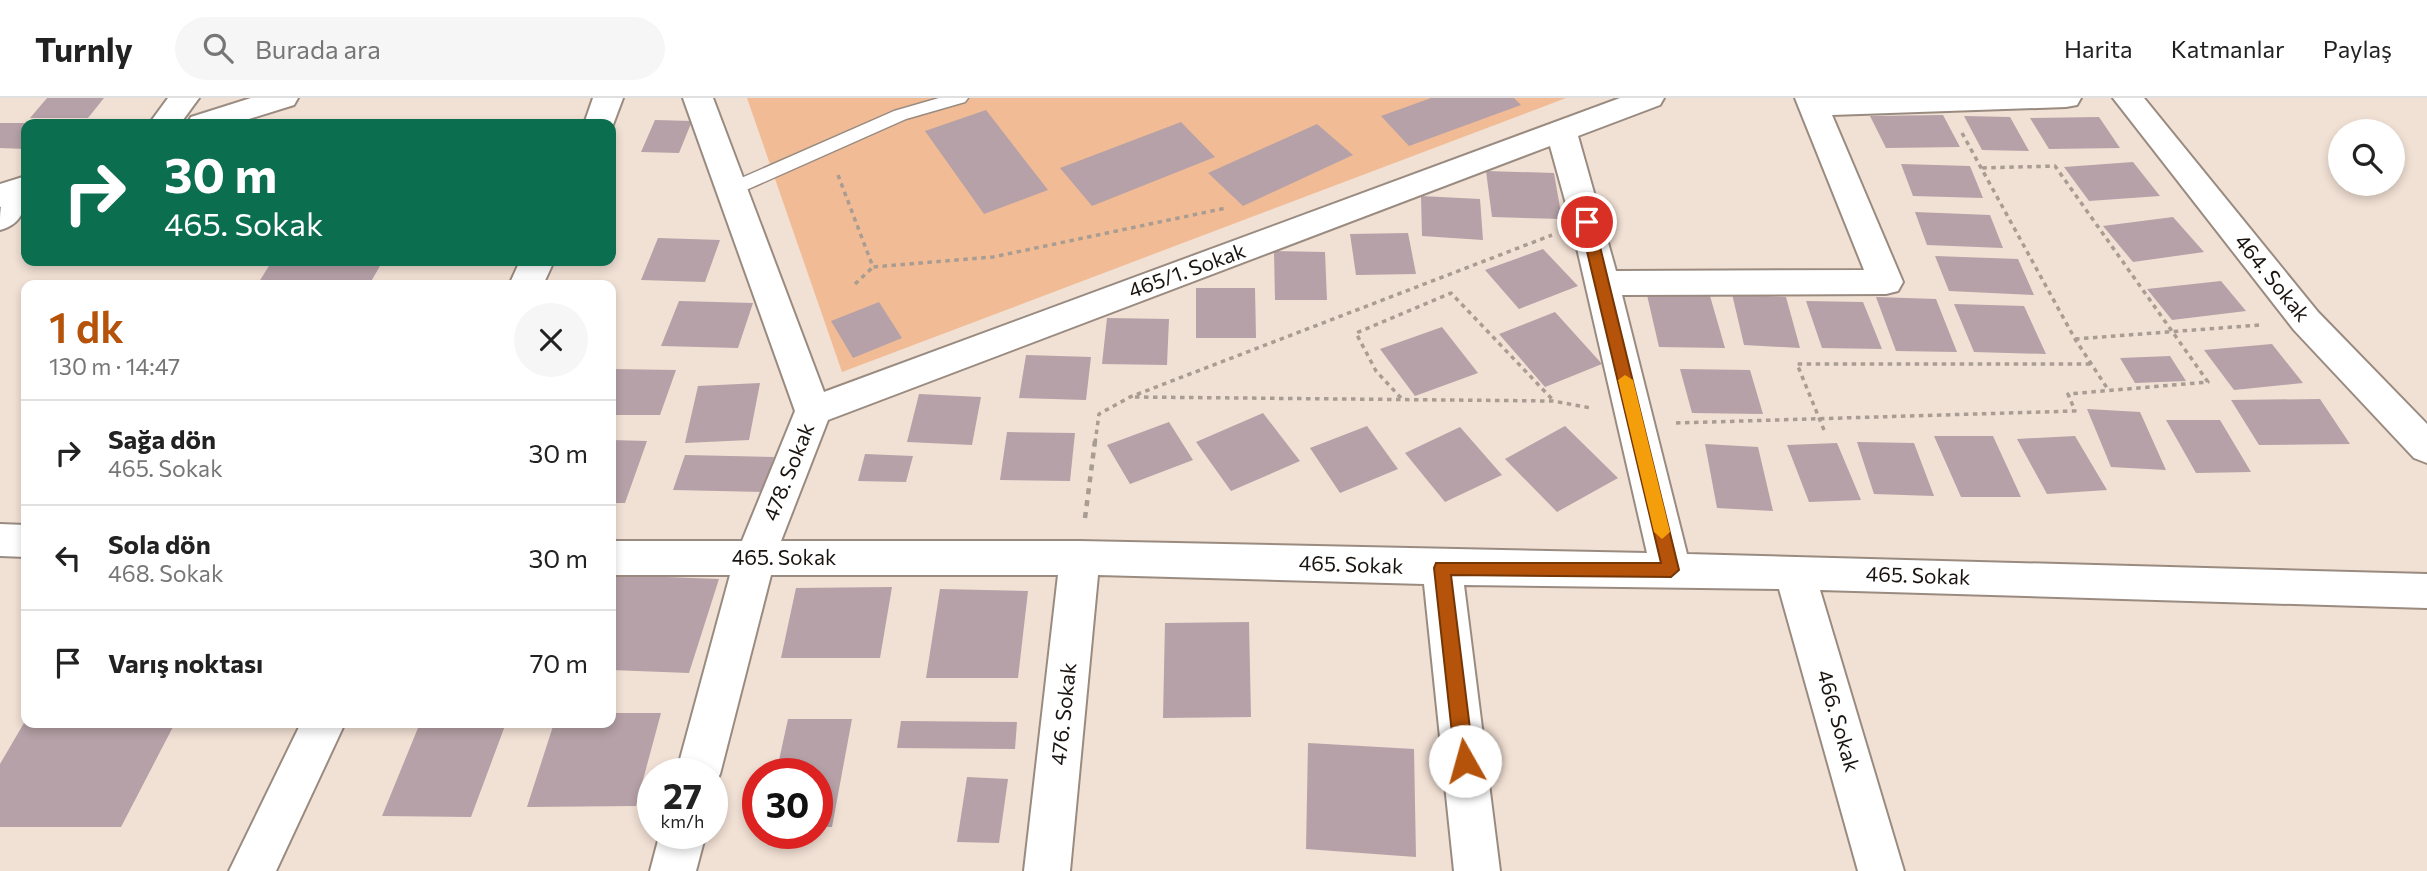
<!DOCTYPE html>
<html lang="tr">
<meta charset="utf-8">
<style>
body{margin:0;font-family:Commissioner,sans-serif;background:#f6f6f6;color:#222;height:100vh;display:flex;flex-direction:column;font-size:26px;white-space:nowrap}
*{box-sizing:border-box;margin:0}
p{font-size:23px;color:#767676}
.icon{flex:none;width:38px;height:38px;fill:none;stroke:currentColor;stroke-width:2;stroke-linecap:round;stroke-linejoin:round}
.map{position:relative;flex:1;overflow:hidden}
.panel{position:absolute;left:21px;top:182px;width:595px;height:448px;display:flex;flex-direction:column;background:#fff;border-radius:14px;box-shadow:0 4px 10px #0003}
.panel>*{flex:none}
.hud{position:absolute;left:21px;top:21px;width:595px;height:147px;border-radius:14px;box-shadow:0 4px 10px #0003;background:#0b6e4f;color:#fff;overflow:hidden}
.controls{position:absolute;left:2328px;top:21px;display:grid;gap:14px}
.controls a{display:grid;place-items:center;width:77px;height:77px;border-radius:50%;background:#fff;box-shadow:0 4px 10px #0003;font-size:35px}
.speed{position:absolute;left:637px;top:660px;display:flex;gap:14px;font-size:35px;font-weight:700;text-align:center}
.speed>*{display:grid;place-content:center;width:91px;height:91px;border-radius:50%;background:#fff;box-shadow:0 4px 10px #0003;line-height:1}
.speed small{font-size:18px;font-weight:400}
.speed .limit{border:10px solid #d22;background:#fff;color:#111}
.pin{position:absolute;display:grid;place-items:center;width:60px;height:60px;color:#fff;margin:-30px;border:4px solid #fff;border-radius:50%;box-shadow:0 2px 7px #0007}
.me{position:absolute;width:77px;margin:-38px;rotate:353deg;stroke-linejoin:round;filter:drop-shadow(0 0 5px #0008)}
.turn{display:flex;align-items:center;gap:24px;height:147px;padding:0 28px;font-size:32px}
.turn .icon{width:91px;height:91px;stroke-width:2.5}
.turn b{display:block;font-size:49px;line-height:60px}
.round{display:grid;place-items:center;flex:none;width:74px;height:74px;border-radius:37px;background:#f6f6f6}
.summary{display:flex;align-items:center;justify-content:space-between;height:119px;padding:0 28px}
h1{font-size:42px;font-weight:600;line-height:52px;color:#b45309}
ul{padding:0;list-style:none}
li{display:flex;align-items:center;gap:21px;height:105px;padding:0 28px;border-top:2px solid #e0e0e0}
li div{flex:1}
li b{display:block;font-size:26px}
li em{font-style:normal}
header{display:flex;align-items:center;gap:42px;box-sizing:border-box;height:98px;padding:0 35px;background:#fff;border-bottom:2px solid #e0e0e0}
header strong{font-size:33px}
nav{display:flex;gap:38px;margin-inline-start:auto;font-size:24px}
.search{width:490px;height:63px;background:#f6f6f6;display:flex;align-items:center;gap:18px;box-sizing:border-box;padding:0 24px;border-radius:38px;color:#767676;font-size:26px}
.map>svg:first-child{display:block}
</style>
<header>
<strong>Turnly</strong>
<div class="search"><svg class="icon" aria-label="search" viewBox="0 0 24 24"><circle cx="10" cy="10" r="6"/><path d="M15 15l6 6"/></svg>Burada ara</div>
<nav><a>Harita</a><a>Katmanlar</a><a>Paylaş</a></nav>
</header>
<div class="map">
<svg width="2427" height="773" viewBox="0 0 2427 773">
<rect width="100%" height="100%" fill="#f1e0d4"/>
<path fill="#f1bc95" d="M747 0H1566L842 274Z"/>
<path fill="#b5a1a7" d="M47 0H104L88 20H30Z
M1431 0H1514L1521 7 1409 48 1381 18Z
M986 12 1048 92 984 116 925 33Z
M1943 17 1960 49 1886 50 1870 18Z
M1964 18 2010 19 2029 53 1982 52Z
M2099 19 2120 50 2049 51 2030 20Z
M655 22 692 23 679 55 641 54Z
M1181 24 1215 59 1092 108 1060 70Z
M0 25H26V51L0 50Z
M1317 26 1353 57 1243 108 1208 75Z
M2133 64 2160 98 2089 103 2064 69Z
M1901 66 1970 68 1983 100 1913 98Z
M1486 73 1554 75 1562 121 1492 119Z
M1421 98 1480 101 1483 142 1422 138Z
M1915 114 1990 117 2003 150 1927 147Z
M2173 119 2204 154 2133 164 2103 128Z
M1408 135 1416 176 1356 177 1350 136Z
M658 140 720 142 705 184 641 182Z
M1543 151 1578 188 1519 211 1485 172Z
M1274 153 1325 154 1327 202H1275Z
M1935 158 2018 161 2034 197 1949 193Z
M272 163H412L409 168H380L369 187H257Z
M2221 183 2246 213 2172 222 2147 191Z
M1196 190H1255L1256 240H1196Z
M1732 196 1786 199 1800 250 1744 247Z
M1647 197 1710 198 1725 250 1659 249Z
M1876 199 1936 201 1957 254 1896 253Z
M679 203 753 205 738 250 661 248Z
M1806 203 1863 204 1882 251 1822 250Z
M879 204 902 240 853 260 831 223Z
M1954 206 2024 208 2046 256 1974 254Z
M1555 214 1602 266 1545 289 1499 236Z
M1107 220 1169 221 1167 267 1102 266Z
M1442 229 1478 275 1415 298 1380 251Z
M2272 246 2303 285 2234 292 2204 252Z
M1026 257 1091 259 1086 302 1019 300Z
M2170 258 2186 283 2135 285 2120 260Z
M611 271 676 272 660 317H611Z
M1680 271 1750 272 1763 316 1692 315Z
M760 285 749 342 685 345 698 288Z
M919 296 981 299 972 347 907 344Z
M2320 301 2350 346 2259 347 2231 302Z
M2087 311 2140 314 2166 372 2111 369Z
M1263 315 1300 363 1231 393 1196 344Z
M2166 322H2220L2251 374 2196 375Z
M1169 324 1193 362 1130 386 1107 347Z
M1367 328 1398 371 1340 395 1310 350Z
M1565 328 1618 380 1557 414 1505 361Z
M1460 329 1502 377 1445 404 1405 355Z
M1007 334 1075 335 1070 383 1000 382Z
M1934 338H1993L2021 399H1961Z
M2075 338 2107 392 2047 396 2017 341Z
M611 342 647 343 625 405H611Z
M1857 344 1914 345 1934 398 1874 396Z
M1837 345 1861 402 1809 404 1787 347Z
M1705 346 1758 349 1773 413 1717 410Z
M865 356 913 358 906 384 858 383Z
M685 357 774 359 764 394 673 392Z
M614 477 719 481 689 575 611 572V486Z
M892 489 880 560H781L796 490Z
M940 491 1028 493 1018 580H926Z
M1249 524 1251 619 1163 620 1165 525Z
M611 615H661L636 708 527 709 554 625H611Z
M788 621H852L832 729H817V676H776Z
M901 623 1017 624 1015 651 897 650Z
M24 625H175L121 729H0V666Z
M420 625H506L471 719 382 718Z
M1308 645 1414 651 1416 759 1306 751Z
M967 679 1008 681 999 745 957 744Z"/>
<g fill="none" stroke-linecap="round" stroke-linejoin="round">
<g stroke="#9a8b80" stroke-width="3">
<path id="service" d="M939 0H968L965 4 906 21 737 96 730 98 721 92 723 88 894 13Z"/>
</g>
<g stroke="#9a8b80" stroke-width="4">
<path id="minor" d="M168 0H199L180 26H149Z
M683 0H713L824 294 1620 0H1664L1660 7 1578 38 1616 173 1864 172 1795 0H2081L2077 7 2066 9 1832 17 1903 184 1898 193 1886 196 1622 197 1687 456 2427 476V510L1820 492 1904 773H1858L1779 491 1464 487 1500 773H1454L1424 486 1098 477 1070 773H1024L1058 477H771L720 676 712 691V676H676L730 477H611V443H742L795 313ZM1550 48 1571 124 1647 455 1080 443H781L828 322Z
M2113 0H2144L2318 214 2427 326V365L2414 360 2294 232Z
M26 78C27 102 27 125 0 132 0 108 0 86 26 78Z
M0 426 26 427V459L0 458Z
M660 735H706L696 773H650Z"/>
</g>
<g stroke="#9a8b80" stroke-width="4">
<path id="tertiary" d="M251 0H298L294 7 233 26H187L191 19Z
M593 0H623L611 32V26H584Z
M26 78V100L0 109V86Z
M520 163H554L543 187H509Z
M301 625H345L276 773H229Z"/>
</g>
<path stroke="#a99c92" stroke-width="3.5" stroke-dasharray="4.5 4.5" stroke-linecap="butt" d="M1962 35 2075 241 2109 293
M838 77 873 169 993 159 1226 110
M855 186 873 169
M2075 241 2260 227
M1135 299 1553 303 1591 310
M1401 300 1376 273 1356 235 1451 195 1553 302
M1676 325 2075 313 2068 296 2208 284 2055 68 1981 70
M1824 332 1797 266H2093
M1095 345 1099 316 1130 299 1552 137"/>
<path stroke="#a99c92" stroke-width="4.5" stroke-dasharray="6 6" stroke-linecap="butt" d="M1085 420 1095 343"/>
<use href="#service" fill="#fff" fill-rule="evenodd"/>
<use href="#minor" fill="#fff" fill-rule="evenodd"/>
<use href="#tertiary" fill="#fff" fill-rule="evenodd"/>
</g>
<path fill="#b45309" stroke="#753606" stroke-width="2" d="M1587 119 1594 124 1679 472 1671 479 1451 477 1474 663 1471 669 1465 671 1458 669 1455 663 1434 470 1436 465H1661L1580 124Z"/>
<path fill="#f59e0b" d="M1625 277 1633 282 1670 434 1662 441 1654 434 1618 282Z"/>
<g text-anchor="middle" stroke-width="7" stroke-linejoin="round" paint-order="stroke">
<g font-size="21" fill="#1a1410" stroke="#fff">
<text transform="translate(1187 173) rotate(-20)" y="7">465/1. Sokak</text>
<text transform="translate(2272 180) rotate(51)" y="7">464. Sokak</text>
<text transform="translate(789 374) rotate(-68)" y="7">478. Sokak</text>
<text x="784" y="467">465. Sokak</text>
<text transform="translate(1351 467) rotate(2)" y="7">465. Sokak</text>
<text transform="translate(1918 478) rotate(2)" y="7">465. Sokak</text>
<text transform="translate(1064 616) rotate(-84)" y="7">476. Sokak</text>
<text transform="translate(1838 623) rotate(74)" y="7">466. Sokak</text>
</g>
</g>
</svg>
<div class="controls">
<a><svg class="icon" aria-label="search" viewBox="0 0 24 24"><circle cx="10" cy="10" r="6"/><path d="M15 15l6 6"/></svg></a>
</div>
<div class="speed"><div>27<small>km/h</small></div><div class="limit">30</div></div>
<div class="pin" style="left:1587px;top:124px;background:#d93025"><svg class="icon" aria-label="arrive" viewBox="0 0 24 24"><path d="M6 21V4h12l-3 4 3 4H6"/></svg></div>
<svg class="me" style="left:1465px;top:663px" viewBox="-20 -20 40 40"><circle r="19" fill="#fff"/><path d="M0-13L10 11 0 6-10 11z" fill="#b45309"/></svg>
<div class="hud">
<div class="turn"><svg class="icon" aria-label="right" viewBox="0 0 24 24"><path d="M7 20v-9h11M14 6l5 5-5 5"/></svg><div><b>30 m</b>465. Sokak</div></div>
</div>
<section class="panel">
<div class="summary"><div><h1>1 dk</h1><p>130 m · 14:47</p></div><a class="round"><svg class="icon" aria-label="close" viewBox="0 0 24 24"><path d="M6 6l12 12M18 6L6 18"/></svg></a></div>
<ul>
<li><svg class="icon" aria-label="right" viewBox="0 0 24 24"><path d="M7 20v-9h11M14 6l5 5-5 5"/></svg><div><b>Sağa dön</b><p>465. Sokak</p></div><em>30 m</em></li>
<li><svg class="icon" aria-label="left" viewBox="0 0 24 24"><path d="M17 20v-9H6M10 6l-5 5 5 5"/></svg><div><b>Sola dön</b><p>468. Sokak</p></div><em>30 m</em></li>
<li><svg class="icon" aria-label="arrive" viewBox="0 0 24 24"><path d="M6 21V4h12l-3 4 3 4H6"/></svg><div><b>Varış noktası</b></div><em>70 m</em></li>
</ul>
</section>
</div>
